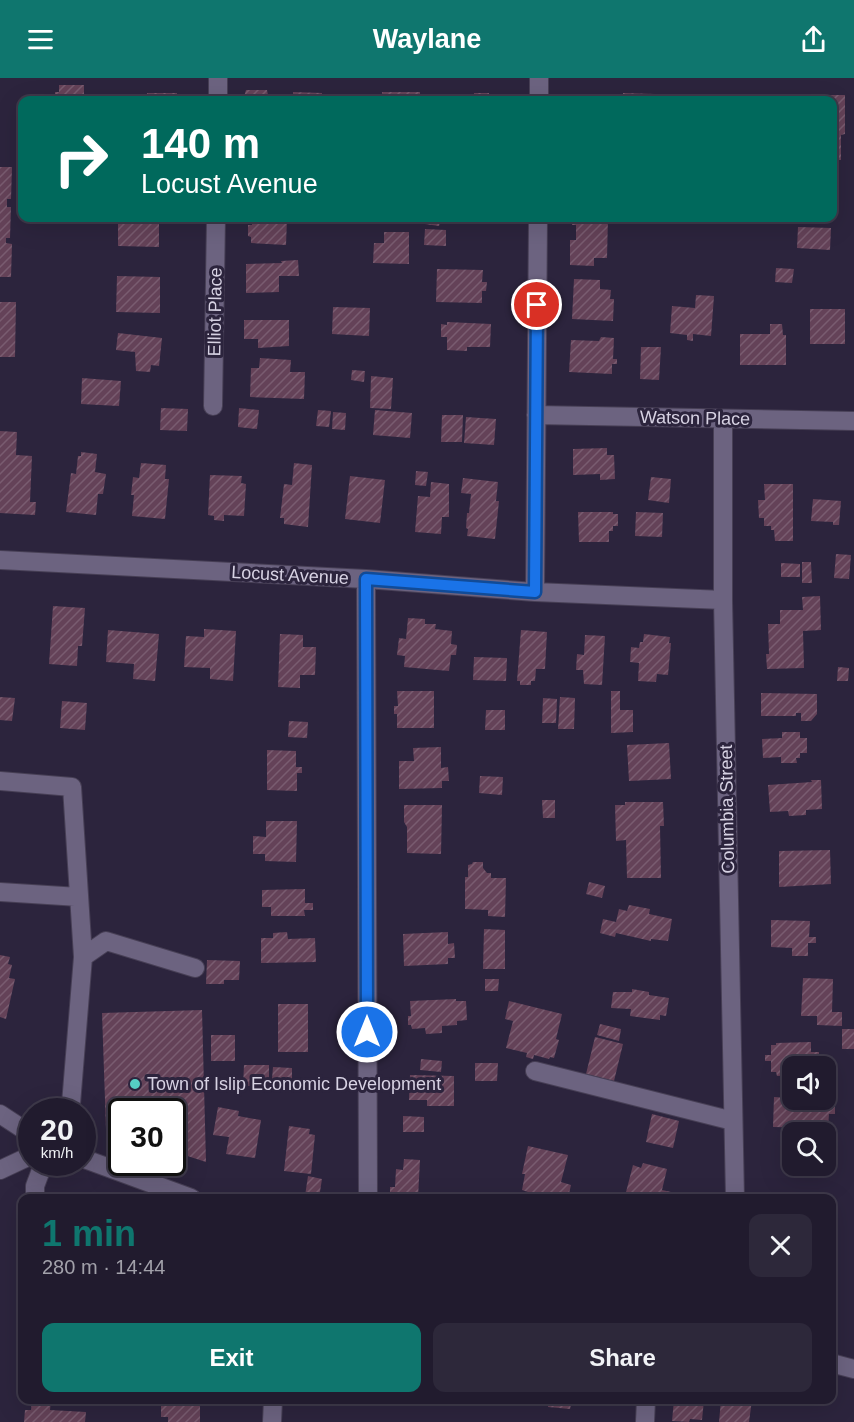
<!DOCTYPE html>
<meta charset="utf-8">
<style>
body{margin:0;font-family:Helvetica,sans-serif;background:#2d283a;color:#f1f3f6;height:100vh;display:flex;flex-direction:column;font-size:22px;white-space:nowrap}
*{box-sizing:border-box;margin:0}
p{font-size:20px;color:#a2a1aa}
.icon{flex:none;width:33px;height:33px;fill:none;stroke:currentColor;stroke-width:2;stroke-linecap:round;stroke-linejoin:round}
.map{position:relative;flex:1;overflow:hidden}
.side{position:absolute;left:18px;top:1116px;width:818px;height:210px;display:flex;flex-direction:column;background:#211b2e;border-radius:12px;box-shadow:0 6px 24px #0002,0 0 0 2px #3e394a}
.side>*{flex:none}
.top-card{position:absolute;left:18px;top:18px;width:819px;height:126px;border-radius:12px;box-shadow:0 6px 24px #0002,0 0 0 2px #3e394a;background:#00695c;color:#fff;overflow:hidden}
.fabs{position:absolute;left:782px;top:978px;display:grid;gap:12px}
.fabs a{display:grid;place-items:center;width:54px;height:54px;border-radius:12px;background:#211b2e;box-shadow:0 6px 24px #0002,0 0 0 2px #3e394a;font-size:30px}
.speed{position:absolute;left:18px;top:1020px;display:flex;gap:12px;font-size:30px;font-weight:700;text-align:center}
.speed>*{display:grid;place-content:center;width:78px;height:78px;border-radius:50%;background:#211b2e;box-shadow:0 6px 24px #0002,0 0 0 2px #3e394a;line-height:1}
.speed small{font-size:15px;font-weight:400}
.speed .limit{border:3px solid #111;border-radius:9px;background:#fff;color:#111}
.pin{position:absolute;display:grid;place-items:center;width:51px;height:51px;color:#fff;margin:-26px;border:3px solid #fff;border-radius:50%;box-shadow:0 2px 6px #0007}
.me{position:absolute;width:66px;margin:-33px;rotate:0deg;stroke-linejoin:round;filter:drop-shadow(0 0 4px #0008)}
.turn{display:flex;align-items:center;gap:21px;height:126px;padding:0 24px;font-size:27px}
.turn .icon{width:78px;height:78px;stroke-width:2.5}
.turn b{display:block;font-size:42px;line-height:51px}
.round{display:grid;place-items:center;flex:none;width:63px;height:63px;border-radius:12px;background:#2d283a}
.head{display:flex;align-items:center;justify-content:space-between;height:102px;padding:0 24px}
h1{font-size:36px;font-weight:600;line-height:45px;color:#0f766e}
.button{display:flex;gap:12px;margin-top:auto;padding:12px 24px}
.button a{flex:1;height:69px;border-radius:12px;background:#0f766e;color:#fff;font-size:24px;font-weight:600;line-height:69px;text-align:center}
.button a+a{background:#2d283a;color:#f1f3f6}
header{display:flex;justify-content:space-between;align-items:center;height:78px;padding:0 24px;background:#0f766e;color:#fff;font-size:27px;font-weight:600}
.map>svg:first-child{display:block}
</style>
<header><svg class="icon" aria-label="menu" viewBox="0 0 24 24"><path d="M4 6h16M4 12h16M4 18h16"/></svg>Waylane<svg class="icon" aria-label="share" viewBox="0 0 24 24"><path d="M12 15V3M7 8l5-5 5 5M5 13v7h14v-7"/></svg></header>
<div class="map">
<svg width="854" height="1344" viewBox="0 0 854 1344">
<defs>
<pattern id="building-hatch" width="6" height="6" patternUnits="userSpaceOnUse" patternTransform="scale(1.5)"><rect width="6" height="6" fill="#644258"/><path d="M-1 1l2-2M0 6l6-6M5 7l2-2" fill="none" stroke="#795c70"/></pattern>
</defs>
<rect width="100%" height="100%" fill="#2c243d"/>
<path fill="url(#building-hatch)" d="M59 7H84V22H55V14H59Z
M246 12H267L269 22H243Z
M293 14 322 15V22H293Z
M382 14H420V22H382Z
M147 15H177L176 22H147Z
M474 15H489V19H502V22H451V21L462 20V18H474Z
M623 15 655 16V22H623Z
M691 16 721 18V22H691Z
M821 17H845V56L841 57V82H832V22H821Z
M0 89H12L11 121H7V129H11L10 160H6V165L12 166 11 199H0Z
M118 140H159V169L118 168Z
M252 140 287 141 286 167 251 165V159L248 158V147H252Z
M426 140H441L439 148 425 146Z
M577 140H608L607 180H594V188L570 187V162H576V147H572V143H577Z
M798 149 831 150 830 172 797 170Z
M425 151 446 152V168L424 167Z
M384 154H409V186L373 185 374 165H384Z
M298 182 299 198H279V214L246 215V186L282 185 281 183Z
M776 190 794 191 792 205 775 204Z
M437 191 483 192 482 204H487L486 213H482V225L436 224Z
M117 198 160 199V235L116 234Z
M574 201 600 202V211L611 212 610 221H614L613 243 572 241Z
M696 217 714 218 711 258 693 256V263L687 262V257L670 255 672 228 695 230Z
M0 224H16L15 279H0Z
M333 229 370 230 369 258 332 256Z
M810 231H845V266H810Z
M244 242H289V268L258 270V261H244Z
M447 244 491 246 490 269H467V273L447 272V259H441V246L447 247Z
M770 246H782L783 257H786V287H740V256H770Z
M118 255 162 260 159 288 151 287 150 294 136 293 135 274 116 272Z
M601 259 614 260 613 281H617V286H612V296L569 294 571 262 599 263Z
M641 269H661L659 302 640 301Z
M260 280 291 282 290 294H305L304 321 250 319 251 290H259Z
M352 292 365 293 364 304 351 302Z
M371 298 393 300 391 331 370 330Z
M82 300 121 303 119 328 81 326Z
M161 330 188 331 187 353 160 352Z
M239 330 259 332 257 351 238 349Z
M318 332 331 333 329 349 316 348Z
M375 332 412 335 410 360 373 357Z
M333 334 346 335 345 352 332 351Z
M442 337H463L462 364H441Z
M466 339 496 341 494 367 464 365Z
M0 353 17 354 16 377 32 378 30 424H36L35 437 0 435Z
M607 370V377H614L615 401 600 402V396L573 397V371Z
M81 374 97 376 95 394 106 396 103 416H98L96 437 66 434 71 395 76 396 78 378H81Z
M141 385 166 387 165 401H169L165 441 132 438 134 417H131L133 399 139 400Z
M294 385 312 387 308 449 284 446V440H280L284 406 292 407Z
M416 393 428 394 426 408 415 407Z
M210 397 242 398 241 405 246 406 244 438 224 437V443L214 442V438L208 437Z
M350 398 385 402 380 445 345 441Z
M651 399 671 401 669 425 648 422Z
M463 400 498 404 496 423H499L495 461 467 458 468 451 466 450 467 435H469L471 416 461 415Z
M431 404 449 406V439H442L441 456 415 454 418 418 430 419Z
M764 406H793V463H775L774 452H771V448H764V440H759L758 422H765Z
M813 421 841 423 839 447H833V444L811 443Z
M578 434H613V436H618V448H613V453H609V464H579Z
M636 434 663 435 662 459 635 458Z
M836 476 851 477 849 501 834 500Z
M802 484H811L812 505H802Z
M781 485 800 486V499H781Z
M820 518 821 552 803 553 804 590 767 591 766 576H769L768 546H780V532H803L802 519Z
M53 528 85 530 82 568H78L77 588 49 586Z
M408 540 425 541V546H436L435 551 452 553 451 566 457 567 456 577H451L449 593 404 589 405 578 397 577 399 560 406 561Z
M204 551 236 553 233 603 210 601V590L184 589 186 558 204 559Z
M108 552 159 556 155 603 133 601 134 586 106 584Z
M521 552 547 554 545 591H536L535 603H531V607H520V603H517Z
M280 556 303 557V569H316L315 597H300V610L278 609Z
M644 556 670 559 669 565H671L668 597 657 596 656 604 638 603 639 585 630 584 631 569 639 570 640 564H643Z
M585 557 605 558 602 607 584 606 583 592H576L577 576 584 577Z
M474 579 507 580 506 603 473 602Z
M838 589 849 590 848 603H837Z
M397 613H434V650H397V636H394V628H398Z
M611 613H620V632H633V654L611 655Z
M761 615 817 616V636L811 643H801V635H796V638H761Z
M0 619 15 620 12 643 0 642Z
M560 619 575 620 574 651H558Z
M543 620 557 621 556 645H542Z
M62 623 87 625 85 652 60 650Z
M486 632H505V652H485Z
M289 643 308 644 307 660 288 659Z
M782 654H800V660H807V675H800V680H796L797 685H781V679L763 680 762 661 782 660Z
M669 665 671 701 629 703 627 667Z
M441 669V690L448 689 449 703H442V710L399 711V683H414L413 670Z
M267 672 296 673V689H302V695H297V713L267 712Z
M480 698 503 699 502 717 479 715Z
M811 702H821L822 731 806 732V737L789 738 788 733 770 734 768 707 812 704Z
M542 722H555V740H543Z
M625 724H663L664 748H660L661 800H627L626 762 616 763 615 727H625Z
M404 727H442L441 776 407 775V749L404 744Z
M266 743H297L296 784 265 783V776H253V758L266 759Z
M830 772 831 806 779 809V773Z
M473 784H483V790L487 795H491V800H506L505 839 488 838V832L465 831V799H468V787L472 786Z
M589 804 605 808 602 820 586 816Z
M305 811V825H313V832H304L305 838H271V829H262V812Z
M629 827 650 831 649 836 672 841 668 863 651 861V863L616 855 615 859 600 855 603 841 616 844 619 831 627 833Z
M771 842 810 843 809 859H816V865H808V878H792V870L771 869Z
M484 851 505 852V891H483Z
M287 854 288 861 315 860 316 884 261 885V860H273V855Z
M448 854V866L454 865 455 880H448V886L404 888 403 856Z
M0 877 10 879 8 886 12 887 9 900 15 901 6 941 0 939Z
M207 882 240 883 239 902H224V906H206Z
M803 900 833 901 832 934H842V948L817 947V938H801Z
M485 901H499L498 913H485Z
M632 911 649 914V917L669 920 666 938 660 937V942L630 938 631 931 611 930 613 914H632Z
M456 921V923H466L467 942 457 943V947L442 948V955L426 956 425 950 412 951 411 947H408V938H411L410 923Z
M509 923 562 936 556 961 559 962 554 980 550 979 549 981 534 977 533 981 526 979 527 975 506 970 513 943 505 941Z
M278 926H308V974H278Z
M202 932 206 1084 172 1073V1034H122V1056L106 1051 102 935Z
M600 946 621 951 619 963 597 957Z
M842 951H854V971H842Z
M211 957H235V983H211Z
M595 959 623 966 614 1003 586 996Z
M811 964V974H819V988H792V997L777 998 776 994H771V983H765V977H771V967H776V965Z
M421 981 442 983 441 994 420 992Z
M475 985H498L497 1003H475Z
M244 987H269V1008H243Z
M273 989 292 990V1001H272Z
M410 997 454 998V1028H427V1022H409Z
M774 1019 835 1023V1036H829L828 1050 773 1049Z
M218 1029 239 1033 238 1038 261 1042 255 1080 226 1076 229 1059 213 1057Z
M652 1036 679 1043 673 1070 646 1064Z
M403 1038 424 1039V1054H403Z
M289 1048 310 1051 309 1056 315 1057 311 1096 284 1093Z
M528 1068 568 1077 561 1104 571 1107 568 1120 527 1119 528 1114 522 1112 525 1096H522Z
M825 1072H830V1093L792 1092V1088H825Z
M404 1081 420 1082 418 1120H390V1109H395L396 1091 403 1092Z
M643 1085 667 1091 662 1112 671 1114 670 1120H629L625 1118 633 1087 641 1090Z
M308 1098 322 1101 319 1120 305 1118Z
M32 1322H51L50 1332 86 1334 85 1344H24L25 1332H31Z
M549 1322H572L570 1331 548 1329Z
M674 1322H704L702 1342 690 1341 689 1344 672 1343Z
M721 1322H752L749 1344H719Z
M178 1324 200 1325V1344H168V1339H161V1326H178Z"/>
<g fill="none" stroke-linecap="round" stroke-linejoin="round">
<g stroke="#473f55" stroke-width="20">
<path id="minor" d="M218 22V0
M539 22V0
M213 328 216 140
M536 337 854 343
M723 341V522L735 1120
M0 482 366 501 535 514 723 522
M366 501 368 1120
M535 514 538 140
M0 703 72 709 83 879
M0 814 79 819
M535 993 733 1043
M68 1034 71 1026 83 879 106 863 195 890
M0 1036 32 1057
M82 1080 191 1120
M0 1092 32 1077
M35 1120V1108L44 1084
M831 1285 854 1291
M272 1344 273 1322
M645 1344 646 1322"/>
</g>
<use href="#minor" stroke="#6c6380" stroke-width="18"/>
</g>
<g fill="none" stroke-linecap="round" stroke-linejoin="round">
<g stroke="#114b97" stroke-width="15">
<path id="route" d="M367 954 366 501 535 514 537 227"/>
</g>
<use href="#route" stroke="#1a73e8" stroke-width="10"/>
</g>
<circle fill="#56cec4" stroke="#2c243d" stroke-width="2" cx="135" cy="1006" r="6"/>
<g text-anchor="middle" stroke-width="6" stroke-linejoin="round" paint-order="stroke">
<g font-size="18" fill="#d7d2e3" stroke="#2c243d">
<text transform="translate(215 234) rotate(-89)" y="6">Elliot Place</text>
<text transform="translate(695 340) rotate(1)" y="6">Watson Place</text>
<text transform="translate(290 497) rotate(3)" y="6">Locust Avenue</text>
<text transform="translate(727 731) rotate(-91)" y="6">Columbia Street</text>
</g>
<g font-size="18" fill="#d7d2e3" stroke="#2c243d" text-anchor="start">
<text x="147" y="1012">Town of Islip Economic Development</text>
</g>
</g>
</svg>
<div class="fabs">
<a><svg class="icon" aria-label="sound" viewBox="0 0 24 24"><path d="M4 9h4l5-4v14l-5-4H4zM17 9q2 3 0 6"/></svg></a>
<a><svg class="icon" aria-label="search" viewBox="0 0 24 24"><circle cx="10" cy="10" r="6"/><path d="M15 15l6 6"/></svg></a>
</div>
<div class="speed"><div>20<small>km/h</small></div><div class="limit">30</div></div>
<div class="pin" style="left:537px;top:227px;background:#d93025"><svg class="icon" aria-label="arrive" viewBox="0 0 24 24"><path d="M6 21V4h12l-3 4 3 4H6"/></svg></div>
<svg class="me" style="left:367px;top:954px" viewBox="-20 -20 40 40"><circle r="17" fill="#1a73e8" stroke="#fff" stroke-width="3"/><path d="M0-11L8 9 0 5-8 9z" fill="#fff"/></svg>
<div class="top-card">
<div class="turn"><svg class="icon" aria-label="right" viewBox="0 0 24 24"><path d="M7 20v-9h11M14 6l5 5-5 5"/></svg><div><b>140 m</b>Locust Avenue</div></div>
</div>
<section class="side">
<div class="head"><div><h1>1 min</h1><p>280 m · 14:44</p></div><a class="round"><svg class="icon" aria-label="close" viewBox="0 0 24 24"><path d="M6 6l12 12M18 6L6 18"/></svg></a></div>
<div class="button"><a>Exit</a><a>Share</a></div>
</section>
</div>
